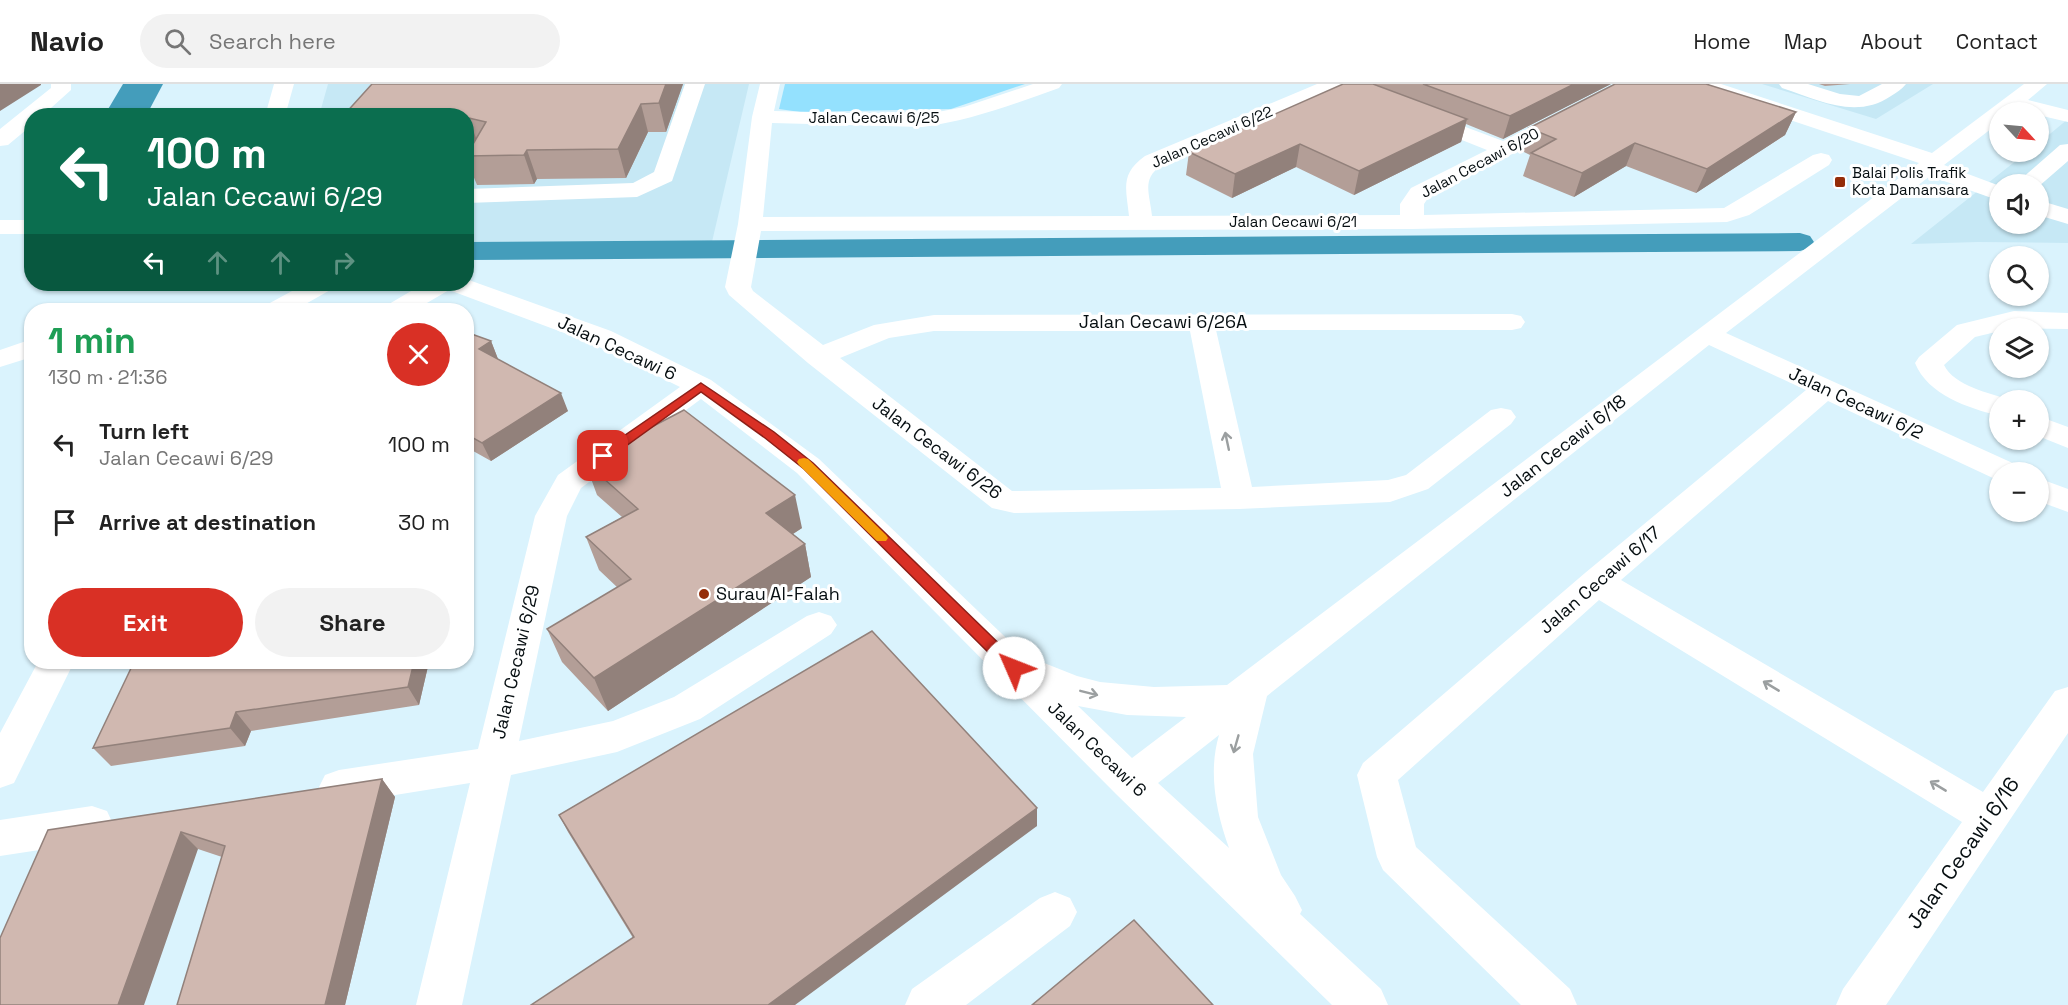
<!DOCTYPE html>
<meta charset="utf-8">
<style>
body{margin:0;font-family:"Space Grotesk",sans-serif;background:#f2f2f2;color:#222;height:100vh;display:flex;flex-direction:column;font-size:22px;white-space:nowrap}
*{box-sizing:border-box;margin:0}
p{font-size:20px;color:#767676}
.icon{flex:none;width:33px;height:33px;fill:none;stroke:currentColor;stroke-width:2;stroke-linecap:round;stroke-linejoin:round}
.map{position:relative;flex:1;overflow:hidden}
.details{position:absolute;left:24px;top:219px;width:450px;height:366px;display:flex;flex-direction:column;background:#fff;border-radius:24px;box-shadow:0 2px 4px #0004}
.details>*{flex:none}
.banner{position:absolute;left:24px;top:24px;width:450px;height:183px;border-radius:24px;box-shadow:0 2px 4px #0004;background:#0b6e4f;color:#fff;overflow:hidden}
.needle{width:39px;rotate:116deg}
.tools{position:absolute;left:1989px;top:18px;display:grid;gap:12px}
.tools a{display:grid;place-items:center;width:60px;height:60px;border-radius:50%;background:#fff;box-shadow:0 2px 4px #0004;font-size:30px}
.pin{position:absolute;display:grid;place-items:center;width:51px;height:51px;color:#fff;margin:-26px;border-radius:12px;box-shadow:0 3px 9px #0006}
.me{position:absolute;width:66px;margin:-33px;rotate:314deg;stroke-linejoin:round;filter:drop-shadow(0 0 4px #0008)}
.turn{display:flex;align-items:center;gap:21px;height:126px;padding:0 24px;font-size:27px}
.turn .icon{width:78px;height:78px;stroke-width:2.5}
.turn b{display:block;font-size:42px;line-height:51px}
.lanes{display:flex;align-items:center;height:57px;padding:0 24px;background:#0003;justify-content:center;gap:30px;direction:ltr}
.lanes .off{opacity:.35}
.round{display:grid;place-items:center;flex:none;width:63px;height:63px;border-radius:32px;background:#f2f2f2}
.overview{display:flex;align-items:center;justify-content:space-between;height:102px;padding:0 24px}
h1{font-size:36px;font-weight:700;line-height:45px;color:#1e9e55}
.cta{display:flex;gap:12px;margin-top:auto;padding:12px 24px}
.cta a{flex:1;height:69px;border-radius:36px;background:#d93025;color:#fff;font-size:24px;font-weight:700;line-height:69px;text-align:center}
.cta a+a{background:#f2f2f2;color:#222}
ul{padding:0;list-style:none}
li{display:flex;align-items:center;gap:18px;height:78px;padding:0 24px}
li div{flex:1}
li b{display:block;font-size:22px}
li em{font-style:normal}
header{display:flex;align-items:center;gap:36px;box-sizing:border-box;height:84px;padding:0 30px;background:#fff;border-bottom:2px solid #e0e0e0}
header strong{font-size:28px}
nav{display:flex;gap:33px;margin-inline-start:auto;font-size:21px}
.search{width:420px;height:54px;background:#f2f2f2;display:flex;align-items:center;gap:15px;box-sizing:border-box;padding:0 21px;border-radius:33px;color:#767676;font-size:22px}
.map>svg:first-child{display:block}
</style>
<header>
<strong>Navio</strong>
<div class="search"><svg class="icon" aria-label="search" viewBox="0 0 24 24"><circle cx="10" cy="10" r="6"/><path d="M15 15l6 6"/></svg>Search here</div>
<nav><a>Home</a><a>Map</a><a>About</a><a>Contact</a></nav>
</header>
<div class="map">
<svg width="2068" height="921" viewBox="0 0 2068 921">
<rect width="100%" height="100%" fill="#daf3fd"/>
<path fill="#c6e8f5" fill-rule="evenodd" d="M328 0H749L711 162 467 159 466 32H319Z
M1762 0H1933L1876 35Z
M2068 35V159L1978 158 1911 160 2027 68H2038L2039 59ZM2000 100H2038V140H2000Z"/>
<path fill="#94e1fe" d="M785 0H1025L951 25 800 28 779 25Z"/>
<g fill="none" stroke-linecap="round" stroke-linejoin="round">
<path fill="#449dbb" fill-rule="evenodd" d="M1800 149 1810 152 1814 158 1810 164 1800 167 466 176V158Z"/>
<path fill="#449dbb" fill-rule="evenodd" d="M123 0H163L146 32H104Z"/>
<path fill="#fff" fill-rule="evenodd" d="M51 0H71V6L42 32H32V41L8 61 0 62V45L51 4Z
M274 0H294L285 32H265Z
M685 0H705L672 97 637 113 466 119V105L633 99 654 88Z
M760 0H780L774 27 922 31 964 23 1033 0H1062L1059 4C1014 20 970 37 922 43L772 39 763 133 1129 132C1126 104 1120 90 1145 72L1317 0H1344L1341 4 1161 82C1141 95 1150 110 1152 132L1400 131V120L1411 104 1487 66 1414 37 1411 33 1414 29 1421 27 1428 29 1503 57 1616 0H1641L1638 4 1428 114 1424 120V131L1724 124 1813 71 1821 69 1829 71 1832 76 1829 81 1749 131 1727 138 1412 145 761 147 751 203 753 207 823 261 874 241 934 231 1512 230 1521 232 1525 238 1521 244 1512 246H1216L1252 403 1388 396 1406 391 1491 326 1501 324 1511 326 1516 333 1511 340 1428 405 1390 418 1239 425 1014 429 992 424 808 279 729 211 725 203 738 140 752 33ZM934 247H1190L1221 404 1012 407 840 274 889 254Z
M1691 0H1721L1932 69 2024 0H2047L2028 16 2068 26V38L2038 31V28L2016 26 2012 28H2000V38L1944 81 2000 102V117L1930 92 1726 249 2017 381 2021 388H2000V396L1995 395 1828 317 1621 496 1983 708 2055 607 2068 603V649L1886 921H1836L1843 905 1962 738 1599 516 1398 696 1416 763 1570 905 1577 921H1521L1383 786 1377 773 1357 691 1363 679 1585 489 1806 306 1709 261 1267 612 1253 670 1258 733 1281 791 1295 812 1302 826 1300 830 1381 905 1388 921H1332L1116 710 797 389 701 315 581 404 567 432 519 657 613 637 674 613 807 532 819 528 831 532 837 541 831 550 700 635 617 668 511 691 462 921H416L470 699 339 720 325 715 319 703 325 691 339 686 478 665 535 432 558 391 680 303 591 259 449 206 415 226H385L389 220 423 200H466V195L611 247 711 296 819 375 1024 571 1077 592 1100 598 1154 603 1227 601 1919 79 1694 4ZM1078 622 1127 631 1186 633 1132 674ZM1219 651C1208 688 1216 728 1229 764L1158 699Z
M1779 0H1808L1840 10 1859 12 1882 0H1906C1902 5 1897 8 1891 12 1856 36 1818 16 1782 4Z
M2068 60V77L2038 103V100H2018L2021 95 2060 61Z
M2038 116 2068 125V140L2038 131Z
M0 136H32V150H0Z
M305 200H336L332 205 295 226H264L268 220Z
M2014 227 2068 229V245L2000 244V247L1975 253 1944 281C1954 302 1990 309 2010 316H2000V332C1968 324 1928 311 1915 279L1919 273 1957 241Z
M32 255V273L0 283V266Z
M2038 332 2068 343V364L2038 352Z
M2038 394 2068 405V428L2038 417Z
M38 578H74L14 699 0 704V649Z
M92 722 107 727 113 740 107 753 92 758 0 772V736Z
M1055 808 1070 814 1077 828 1070 842 966 921H905L912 905 1040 814Z"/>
</g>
<path fill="#b39e97" d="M683 0 666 48H648L626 94 537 95 534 100 477 101 466 74V70L468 67H466V32Z
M1374 0H1611L1503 55 1466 40 1461 58 1354 111 1296 83 1232 114 1186 91 1189 68Z
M1819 0H1850L1825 2Z
M1796 28 1785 51 1696 109 1626 82 1574 113 1523 92 1530 71 1522 67 1529 44Z
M466 248 491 257 498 275 568 327 491 377 466 363Z
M585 378 802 444 793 450 805 460 811 493 608 627 562 578 547 545 618 504 599 486 586 453 622 433 597 411Z
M429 578 419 621 251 647 245 662 111 682 93 664Z
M382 695 395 713 345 921H177L222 773 198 765 48 746Z
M1037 724V742L633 854 568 748 559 731Z"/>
<path fill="#92817b" d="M0 0H41V1L0 27Z
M666 0H683L666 48 659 19Z
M1574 0H1611L1503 55 1510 32Z
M641 20 648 48 626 94 618 65Z
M1796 28 1785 51 1696 109 1707 85Z
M469 34 479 63 469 67 466 60V35Z
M1467 35 1461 58 1354 111 1359 87Z
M1635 59 1626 82 1574 113 1582 89Z
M1300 60 1296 83 1232 114 1235 90Z
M527 66 537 95 534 100 524 71Z
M491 257 498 275 486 283 479 265Z
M561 309 568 327 491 377 482 359Z
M466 388 471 397 466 416Z
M795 411 802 444 774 462 766 429Z
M805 460 811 493 608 627 594 594Z
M414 578H429L419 621 408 603Z
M236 628 251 647 245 662 230 644Z
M382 695 395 713 345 921H325Z
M1037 724V742L795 921H768Z
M181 748 198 765 144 921H118Z"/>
<path fill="#d0b8b0" stroke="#92817b" stroke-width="1.5" d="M372 0H666L659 19 641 20 618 65 527 66 524 71 466 72 486 38 469 34 466 35V32H343Z
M1343 0H1373L1467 35 1359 87 1300 60 1235 90 1189 68Z
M1423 0H1574L1510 32Z
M1615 0H1706L1796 28 1707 85 1635 59 1582 89 1531 69 1556 55 1529 44Z
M466 248 491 257 479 265 561 309 482 359 466 350Z
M684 326 795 411 766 429 805 460 594 594 547 545 631 495 586 453 638 425 585 378Z
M872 547 1037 724 768 921H531L634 853 559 731Z
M134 578H414L408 603 236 628 230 644 93 664Z
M382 695 325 921H177L225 762 181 748 118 921H0V854L48 746Z
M1134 836 1213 921H1032Z"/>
<defs><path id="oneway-shaft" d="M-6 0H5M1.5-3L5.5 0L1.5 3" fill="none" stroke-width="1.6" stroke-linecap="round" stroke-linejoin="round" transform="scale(1.5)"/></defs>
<g stroke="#9b9fa0">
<use href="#oneway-shaft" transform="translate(1227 357) rotate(-102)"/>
<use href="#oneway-shaft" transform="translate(1771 602) rotate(-149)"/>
<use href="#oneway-shaft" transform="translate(1089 609) rotate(14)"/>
<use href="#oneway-shaft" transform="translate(1236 660) rotate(106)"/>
<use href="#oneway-shaft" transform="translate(1938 702) rotate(-149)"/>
</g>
<path fill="#d93025" stroke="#8d1f18" stroke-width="1.5" d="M701 299 774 348 813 379 1020 580 1022 584 1020 589H1009L804 385 765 354 701 308 608 375H599L597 372 599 369Z"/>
<path fill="#f59e0b" d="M804 374 808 375 886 451 888 454 886 457H877L799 381 797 378 799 375Z"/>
<g fill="#942d09" stroke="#fff" stroke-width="2">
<rect x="1834" y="92" width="12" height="12" rx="3"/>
<circle cx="704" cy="510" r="6"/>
</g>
<g text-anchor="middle" stroke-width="6" stroke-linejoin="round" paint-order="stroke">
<g font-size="15" fill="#060e11" stroke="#fff">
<text x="874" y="39">Jalan Cecawi 6/25</text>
<text transform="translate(1212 53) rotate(-24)" y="5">Jalan Cecawi 6/22</text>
<text transform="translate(1480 79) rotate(-28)" y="5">Jalan Cecawi 6/20</text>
<text x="1293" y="143">Jalan Cecawi 6/21</text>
</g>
<g font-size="15" fill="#060e11" stroke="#fff" text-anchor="start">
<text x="1852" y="94">Balai Polis Trafik<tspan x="1852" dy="17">Kota Damansara</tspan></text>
</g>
<g font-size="18" fill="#060e11" stroke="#fff">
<text x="1163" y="244">Jalan Cecawi 6/26A</text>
<text transform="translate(617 264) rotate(25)" y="6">Jalan Cecawi 6</text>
<text transform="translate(1856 319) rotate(25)" y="6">Jalan Cecawi 6/2</text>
<text transform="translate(1563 362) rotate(-38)" y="6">Jalan Cecawi 6/18</text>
<text transform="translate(937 364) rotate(37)" y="6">Jalan Cecawi 6/26</text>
<text transform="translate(1600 496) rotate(-41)" y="6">Jalan Cecawi 6/17</text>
<text transform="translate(516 578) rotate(-77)" y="6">Jalan Cecawi 6/29</text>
<text transform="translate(1097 665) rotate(44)" y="6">Jalan Cecawi 6</text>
</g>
<g font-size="18" fill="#060e11" stroke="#fff" text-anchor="start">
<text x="716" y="516">Surau Al-Falah</text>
</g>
<g font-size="21" fill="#060e11" stroke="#fff">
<text transform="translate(1963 769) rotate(-55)" y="7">Jalan Cecawi 6/16</text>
</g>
</g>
</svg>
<div class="tools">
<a><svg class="needle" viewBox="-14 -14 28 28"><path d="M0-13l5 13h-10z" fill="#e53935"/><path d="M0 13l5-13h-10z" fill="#767676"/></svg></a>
<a><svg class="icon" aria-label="sound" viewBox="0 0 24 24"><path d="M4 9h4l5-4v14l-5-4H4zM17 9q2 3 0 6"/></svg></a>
<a><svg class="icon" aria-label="search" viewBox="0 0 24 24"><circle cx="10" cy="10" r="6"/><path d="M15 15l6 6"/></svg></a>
<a><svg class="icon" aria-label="layers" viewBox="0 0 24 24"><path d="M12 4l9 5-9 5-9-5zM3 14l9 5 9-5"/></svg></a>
<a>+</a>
<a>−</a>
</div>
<div class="pin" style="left:603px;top:372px;background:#d93025"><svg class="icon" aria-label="arrive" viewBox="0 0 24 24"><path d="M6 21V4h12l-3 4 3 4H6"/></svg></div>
<svg class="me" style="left:1014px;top:584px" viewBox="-20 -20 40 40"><circle r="19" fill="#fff"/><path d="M0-13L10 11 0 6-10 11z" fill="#d93025"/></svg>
<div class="banner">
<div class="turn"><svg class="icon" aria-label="left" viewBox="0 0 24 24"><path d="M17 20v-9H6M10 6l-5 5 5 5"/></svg><div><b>100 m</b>Jalan Cecawi 6/29</div></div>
<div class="lanes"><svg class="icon" aria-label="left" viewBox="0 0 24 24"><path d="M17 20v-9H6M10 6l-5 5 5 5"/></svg><svg class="icon off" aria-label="ahead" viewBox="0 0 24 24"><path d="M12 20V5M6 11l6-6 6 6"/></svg><svg class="icon off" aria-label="ahead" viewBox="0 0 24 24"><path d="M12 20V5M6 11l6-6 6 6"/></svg><svg class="icon off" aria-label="right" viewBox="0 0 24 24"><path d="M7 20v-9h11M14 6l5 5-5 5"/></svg></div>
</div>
<section class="details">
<div class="overview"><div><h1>1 min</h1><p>130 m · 21:36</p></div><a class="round" style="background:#d93025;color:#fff"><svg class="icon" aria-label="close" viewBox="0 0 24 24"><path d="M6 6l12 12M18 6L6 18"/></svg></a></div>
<ul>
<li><svg class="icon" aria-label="left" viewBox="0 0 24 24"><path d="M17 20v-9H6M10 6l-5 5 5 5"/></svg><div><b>Turn left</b><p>Jalan Cecawi 6/29</p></div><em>100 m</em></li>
<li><svg class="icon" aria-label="arrive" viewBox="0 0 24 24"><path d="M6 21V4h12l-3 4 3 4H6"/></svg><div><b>Arrive at destination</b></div><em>30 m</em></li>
</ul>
<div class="cta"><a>Exit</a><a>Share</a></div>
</section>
</div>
